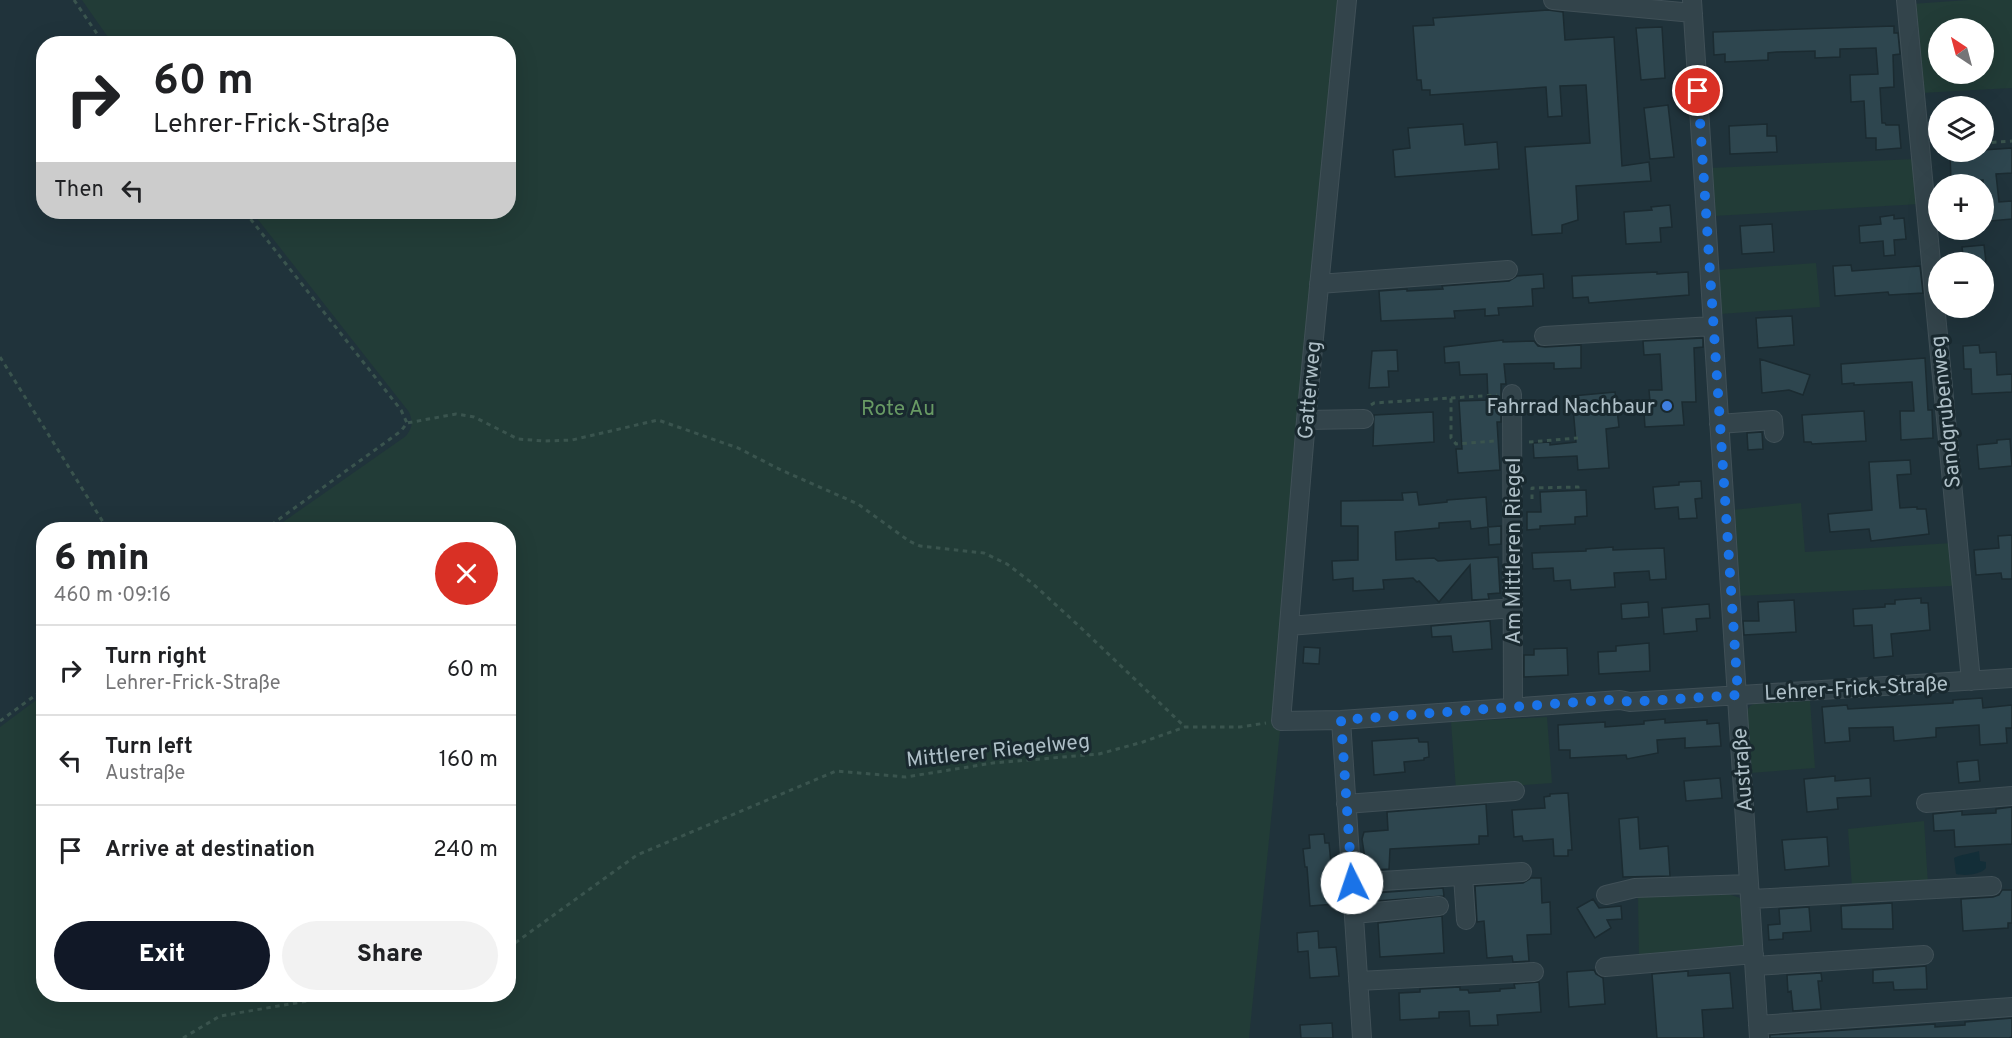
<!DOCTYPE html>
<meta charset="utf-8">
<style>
body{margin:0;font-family:Overpass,sans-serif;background:#f2f2f2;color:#202124;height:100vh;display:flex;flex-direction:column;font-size:22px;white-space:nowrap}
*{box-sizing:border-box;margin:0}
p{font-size:20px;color:#757577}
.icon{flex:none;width:33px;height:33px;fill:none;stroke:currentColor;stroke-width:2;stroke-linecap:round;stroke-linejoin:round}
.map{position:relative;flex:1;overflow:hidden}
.details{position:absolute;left:36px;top:522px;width:480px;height:480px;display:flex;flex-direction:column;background:#fff;border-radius:24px;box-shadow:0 6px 24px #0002}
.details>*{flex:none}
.banner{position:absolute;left:36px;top:36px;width:480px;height:183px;border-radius:24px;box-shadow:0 6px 24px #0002;background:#fff;color:#202124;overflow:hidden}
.needle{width:39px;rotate:324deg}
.tools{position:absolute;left:1928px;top:18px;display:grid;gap:12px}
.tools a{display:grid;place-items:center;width:66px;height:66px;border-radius:50%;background:#fff;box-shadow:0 6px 24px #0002;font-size:30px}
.pin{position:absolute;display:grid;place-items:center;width:51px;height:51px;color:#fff;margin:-26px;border:3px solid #fff;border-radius:50%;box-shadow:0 2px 6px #0007}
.me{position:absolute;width:66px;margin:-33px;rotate:356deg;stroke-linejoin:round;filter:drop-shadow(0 0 4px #0008)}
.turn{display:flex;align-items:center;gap:21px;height:126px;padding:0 18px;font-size:27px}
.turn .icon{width:78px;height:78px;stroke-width:2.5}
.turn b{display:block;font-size:42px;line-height:51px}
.then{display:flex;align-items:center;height:57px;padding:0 18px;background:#0003;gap:12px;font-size:22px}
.round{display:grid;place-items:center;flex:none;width:63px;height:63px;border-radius:32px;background:#f2f2f2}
.summary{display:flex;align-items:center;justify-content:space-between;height:102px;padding:0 18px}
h1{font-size:36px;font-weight:800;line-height:45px}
.action{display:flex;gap:12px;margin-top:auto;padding:12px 18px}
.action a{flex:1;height:69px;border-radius:36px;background:#111827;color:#fff;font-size:24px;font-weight:800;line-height:69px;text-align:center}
.action a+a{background:#f2f2f2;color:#202124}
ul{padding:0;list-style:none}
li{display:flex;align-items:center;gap:18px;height:90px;padding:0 18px;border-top:2px solid #e0e0e0}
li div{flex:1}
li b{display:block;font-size:22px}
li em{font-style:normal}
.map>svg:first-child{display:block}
</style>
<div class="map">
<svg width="2012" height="1038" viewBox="0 0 2012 1038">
<rect width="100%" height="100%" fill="#20333b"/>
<path fill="#223c37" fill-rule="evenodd" d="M82 0H1340L1281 721 1249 1038H0V727L43 695 44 994H508V530L273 529 406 436C413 427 413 422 409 412L252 212H508V44L112 43Z
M1968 0H2012V88L1921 93 1911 4ZM1938 28H1983V74H1938Z
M1916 159 1920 204 1714 216 1709 168Z
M1816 263 1820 307 1720 314 1717 270Z
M1801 503 1805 552 1952 543 1955 584 1951 586 1738 596 1732 510Z
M1810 701 1815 768 1750 773 1747 711 1750 706 1756 703Z
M1547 717 1552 783 1456 790 1451 722Z
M1924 821 1928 884 1852 888 1848 829Z
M1725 893 1743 899 1747 951 1639 960 1638 897Z"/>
<path fill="#132e38" d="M1979 851 1980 861 1986 862V868C1980 875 1965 876 1956 874L1954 858C1958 855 1974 853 1979 851Z"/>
<path fill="#2e464f" stroke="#1b2b31" stroke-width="1.5" d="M1548 10 1563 12 1565 40 1614 37 1622 166 1649 162 1651 181 1576 186 1578 220 1562 225V233L1532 235 1525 147 1590 143 1586 85 1560 86 1562 116 1548 117 1546 87 1430 95V90H1422L1421 80H1417L1413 26 1434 25 1433 18Z
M1894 26V33H1898L1900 54 1893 55 1894 87 1880 88 1882 123H1885L1886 125H1899L1901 148 1876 150V138H1866L1864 101 1851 102 1850 75 1878 74 1876 48 1840 49V57L1815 58V51L1777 52 1768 53V60L1725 62V54L1714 55 1713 32Z
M1662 27 1665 78 1641 80 1636 28Z
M1668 105 1674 157 1650 159 1644 108Z
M1463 124 1465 145 1497 142 1499 169 1395 177 1393 150 1410 148 1408 128Z
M1767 124V136H1776L1777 152 1730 154 1729 126Z
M2012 148V173L1996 174 1999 202 2012 201V219L1990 221 1989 208H1983V180L1951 182 1950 152H1983V150Z
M1670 205 1672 227 1660 228 1661 242 1626 244 1624 212 1652 210 1651 207Z
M1894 215V219L1904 218 1906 239 1894 240 1895 255 1884 256 1883 241 1860 243 1859 226 1881 224 1880 217Z
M1772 224 1774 252 1742 254 1740 226Z
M1984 245 1986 262H1964L1962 247Z
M1851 265 1852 271 1920 266 1923 293 1889 295 1888 292 1835 296 1833 266Z
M1657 272V274L1688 272 1689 295 1589 303 1588 297 1573 298 1572 276Z
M1543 274 1544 288 1532 289 1533 306 1498 308 1499 315 1485 316V309L1454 311 1455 318 1381 321 1379 291 1407 289V291L1443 289 1442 286 1509 281 1517 276Z
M1792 316 1794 345 1758 348 1756 318Z
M1703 338V347L1694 348 1696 402H1682L1684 425 1645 427 1644 413H1651L1649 390H1662L1660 354 1644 355 1643 341Z
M1503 340V342L1534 341 1538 346 1545 347 1581 345V368L1554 369V363L1504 364 1506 384H1501V422H1497L1500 470 1458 473 1456 449H1462L1459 401 1488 400 1487 374 1460 375 1459 362 1445 363 1444 347Z
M1979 345 1980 353 1996 352 1997 375 2012 374V392L1972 394 1971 369H1964L1963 346Z
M1397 350 1398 371H1388L1389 387 1369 388 1372 351Z
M1925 358 1928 410H1932L1933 438 1901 440 1900 411H1914L1912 382 1854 385V383L1842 384 1841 364Z
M1760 359 1810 375 1803 395 1789 390 1762 393Z
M1615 392 1619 427 1606 429 1609 468 1578 470 1577 456 1534 458 1533 443 1550 442V445L1576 442 1572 396Z
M1864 411 1866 441 1812 444 1811 442H1804L1802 415Z
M1433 412 1434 442 1373 446 1374 415Z
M1762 432 1763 449 1748 450 1747 433Z
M2010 439 2012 466 1979 469 1977 445 1997 443V440Z
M1910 460 1911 474 1897 475 1900 508 1917 507V509H1926L1929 534 1871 541 1869 529 1830 532 1828 514 1872 510 1869 462Z
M1701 481 1702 498 1695 499 1697 518 1679 519 1678 507 1655 509 1653 487 1679 485V482Z
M1586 490 1587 516 1575 517V524L1540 526V529L1527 530V512H1541L1540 492Z
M1417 492 1419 505 1447 502V500L1486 497 1488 527 1471 529 1470 521 1439 523V528L1395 532 1396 560 1434 558 1438 561 1498 557 1500 593 1488 594 1489 599 1472 600 1470 565 1439 602 1419 581 1417 582 1413 578 1383 580 1384 589 1353 591V578L1333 580 1332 561 1358 560V526H1341V501L1403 500 1402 493Z
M1501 526V544L1489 545 1488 527Z
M2012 535V579H2002L2001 573 1976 575 1974 550 1999 548 1998 536Z
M1613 547V550L1664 548 1666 579 1650 580 1649 571 1614 573 1615 587 1571 590 1570 580 1554 581 1553 568 1533 569 1532 553 1586 551V549Z
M1921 598V603H1928L1930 630 1891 634 1893 656 1874 658 1872 625 1854 626 1853 609 1885 607V604H1895V600Z
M1794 600 1796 632 1744 635 1743 621H1759L1758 602Z
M1648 602 1649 617 1622 619 1621 604Z
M1709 604 1710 618 1696 619 1697 631 1664 634 1662 608Z
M1490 621 1492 649 1453 652 1451 636 1432 637 1431 626Z
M1649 643 1650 671 1599 674 1598 652 1616 651V646Z
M1304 647 1320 648 1319 664 1303 663Z
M1567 648 1568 675 1524 677V655H1534V649Z
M1982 698 1983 708 2012 705V728H2006L2007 743 1980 745 1979 725 1936 728V737L1894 741 1893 727 1849 728 1850 741 1825 743 1822 707 1847 705 1848 709 1865 708 1953 703V700Z
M1665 719V723L1707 720V724L1719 723 1721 746 1685 748V738L1657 740 1658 753 1627 759 1626 755 1570 758V750H1559L1558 725 1605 722V727L1644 724V721Z
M1418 738 1419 742H1428L1429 757 1424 758V760L1404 762 1405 772 1374 775 1372 741Z
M1978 760 1980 781 1959 783 1957 762Z
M1835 776V781L1870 778 1871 796 1837 798 1838 809 1807 812 1804 779Z
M1720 778 1722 798 1686 801 1684 781Z
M1568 793 1572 850H1568V856H1554L1553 839 1523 841 1522 836 1514 837 1512 810 1545 808 1544 797 1550 796V794Z
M1486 804 1488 836H1479V844L1390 849 1389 869 1374 870 1373 864 1366 865 1362 839 1364 832 1388 830 1387 812Z
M2012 807V844L1955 847 1954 830 1934 831 1933 814 1962 811V815L1996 813V809Z
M1638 817 1640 849 1668 846 1670 876 1623 877 1619 819Z
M1324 834 1325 843H1329L1335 904 1310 906 1307 867H1305L1303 849 1310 848 1309 835Z
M1827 837 1829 866 1785 870 1782 840Z
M1531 878H1541L1542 903 1550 902 1551 934 1527 935 1529 961 1513 962 1512 956 1487 958 1484 921 1477 922 1475 886 1523 883Z
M1443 888 1444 896 1376 901 1375 893Z
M2002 890H2012V923H2008V928L1963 931 1961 899 1993 897 1999 895Z
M1593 899 1599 908 1621 906 1622 919 1607 920 1611 928 1595 938 1577 908Z
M1892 903 1893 929H1842L1841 906Z
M1809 907 1811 931 1783 933V939L1769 940 1768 925 1780 924 1779 909Z
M1442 916 1444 953 1380 957 1378 923Z
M1318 931 1319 948 1336 947 1339 976 1310 978 1308 951 1298 952 1297 933Z
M1926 966 1927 989 1894 990 1893 982 1873 983V970Z
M1594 970 1596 974 1603 978 1605 1004 1569 1007 1567 972Z
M1688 971V976L1730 973 1733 1008 1702 1010 1704 1038H1657L1652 974Z
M1821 973 1822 981H1818L1821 1009 1793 1011 1791 991 1788 992 1787 975Z
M1539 982 1541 1012 1497 1015 1498 1025 1470 1026 1469 1011 1439 1012V1018L1400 1020 1399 993 1420 992V989L1460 987V990H1468L1469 993 1500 991V989L1515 988 1514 984Z
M2012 1018V1037L2009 1038H1770V1035L1935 1024V1027L1965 1025V1022Z
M1332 1023 1333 1038H1301L1300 1025Z"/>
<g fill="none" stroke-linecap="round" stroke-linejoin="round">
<g stroke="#405057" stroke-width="20">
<path id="minor" d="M1347 0 1306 420 1281 721 1341 720 1620 700 1630 702 2012 678
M1553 0 1693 13
M1692 0 1759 1038
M1906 0 1971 681
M1319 284 1508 270
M1544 336 1713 326
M1512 394 1513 707
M1306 420 1364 419
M1719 424 1773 420 1774 433
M1289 626 1513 608
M1341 720 1362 1038
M1926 803 2012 796
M1346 804 1515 791
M1463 876 1466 920
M1351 883 1522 872
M1606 895 1635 888 1749 884
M1751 899 1992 886
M1354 914 1439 906
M1755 966 1924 955
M1605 967 1754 954
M1358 981 1534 972
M1758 1025 2012 1007"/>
</g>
<path stroke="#3a544e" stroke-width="3" stroke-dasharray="4.5 4.5" stroke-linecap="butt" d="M74 0 104 44
M1983 143 2012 141
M245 212 401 410 407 423
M0 357 108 530
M1451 398 1497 395
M1371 405 1374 403 1451 398V438L1456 444 1495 441
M1529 442 1578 438
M1532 499V488L1578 487V490
M264 530 386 442 401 431 407 423 456 414 474 417 518 439 545 441 572 440 658 420 738 448 781 470 858 504 909 541 920 546 984 553 1007 564 1032 583 1079 626 1185 727
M0 721 44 689
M508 948 637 855 836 771 906 777 993 763 1099 754 1143 742 1185 727H1240L1266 723
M183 1038 220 1016 349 994"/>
<use href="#minor" stroke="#33444b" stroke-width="18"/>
</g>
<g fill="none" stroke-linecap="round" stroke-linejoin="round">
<path stroke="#1a73e8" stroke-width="10" stroke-dasharray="0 18" d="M1352 883 1341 720 1605 700H1620L1630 702 1738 695 1698 91"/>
</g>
<circle fill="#3f7fe0" stroke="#19292f" stroke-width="2" cx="1667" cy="406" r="6"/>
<g text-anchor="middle" stroke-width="6" stroke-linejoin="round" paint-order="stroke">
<g font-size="21" fill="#aebfc7" stroke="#19292f">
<text transform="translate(1309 390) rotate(-85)" y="7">Gatterweg</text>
<text transform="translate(1945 412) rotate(-96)" y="7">Sandgrubenweg</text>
<text transform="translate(1513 551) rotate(-90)" y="7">Am Mittleren Riegel</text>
<text transform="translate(1856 688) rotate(-3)" y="7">Lehrer-Frick-Straße</text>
<text transform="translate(998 750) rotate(-6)" y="7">Mittlerer Riegelweg</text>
<text transform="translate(1742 770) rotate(-94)" y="7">Austraße</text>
</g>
<g font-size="21" fill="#aebfc7" stroke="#19292f" text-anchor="end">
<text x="1655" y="413">Fahrrad Nachbaur</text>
</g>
<g font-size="21" fill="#689a64" stroke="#19292f">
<text x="898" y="415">Rote Au</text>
</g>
</g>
</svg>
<div class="tools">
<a><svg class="needle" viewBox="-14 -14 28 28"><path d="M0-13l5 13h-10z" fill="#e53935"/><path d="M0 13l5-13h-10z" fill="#757577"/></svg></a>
<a><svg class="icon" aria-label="layers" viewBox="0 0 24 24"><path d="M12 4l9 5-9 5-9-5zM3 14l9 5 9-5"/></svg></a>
<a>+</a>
<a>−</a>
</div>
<div class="pin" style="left:1698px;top:91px;background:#d93025"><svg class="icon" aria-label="arrive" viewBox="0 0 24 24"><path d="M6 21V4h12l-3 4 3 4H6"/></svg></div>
<svg class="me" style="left:1352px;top:883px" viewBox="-20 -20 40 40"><circle r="19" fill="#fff"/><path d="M0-13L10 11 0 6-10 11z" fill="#1a73e8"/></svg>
<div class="banner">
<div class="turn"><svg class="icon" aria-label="right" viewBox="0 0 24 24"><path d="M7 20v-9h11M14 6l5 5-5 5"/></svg><div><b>60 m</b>Lehrer-Frick-Straße</div></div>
<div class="then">Then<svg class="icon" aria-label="left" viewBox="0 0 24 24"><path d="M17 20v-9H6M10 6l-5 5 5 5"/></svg></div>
</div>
<section class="details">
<div class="summary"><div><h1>6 min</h1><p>460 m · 09:16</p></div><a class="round" style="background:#d93025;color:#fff"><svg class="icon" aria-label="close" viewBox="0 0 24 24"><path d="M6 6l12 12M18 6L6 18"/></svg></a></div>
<ul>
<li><svg class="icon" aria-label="right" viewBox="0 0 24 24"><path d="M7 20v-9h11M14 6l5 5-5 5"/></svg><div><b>Turn right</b><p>Lehrer-Frick-Straße</p></div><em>60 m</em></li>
<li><svg class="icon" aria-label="left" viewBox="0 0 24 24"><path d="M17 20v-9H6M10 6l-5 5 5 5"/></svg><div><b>Turn left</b><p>Austraße</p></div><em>160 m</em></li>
<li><svg class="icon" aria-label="arrive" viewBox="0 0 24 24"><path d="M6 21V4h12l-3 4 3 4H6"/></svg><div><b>Arrive at destination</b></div><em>240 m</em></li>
</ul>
<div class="action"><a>Exit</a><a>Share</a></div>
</section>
</div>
